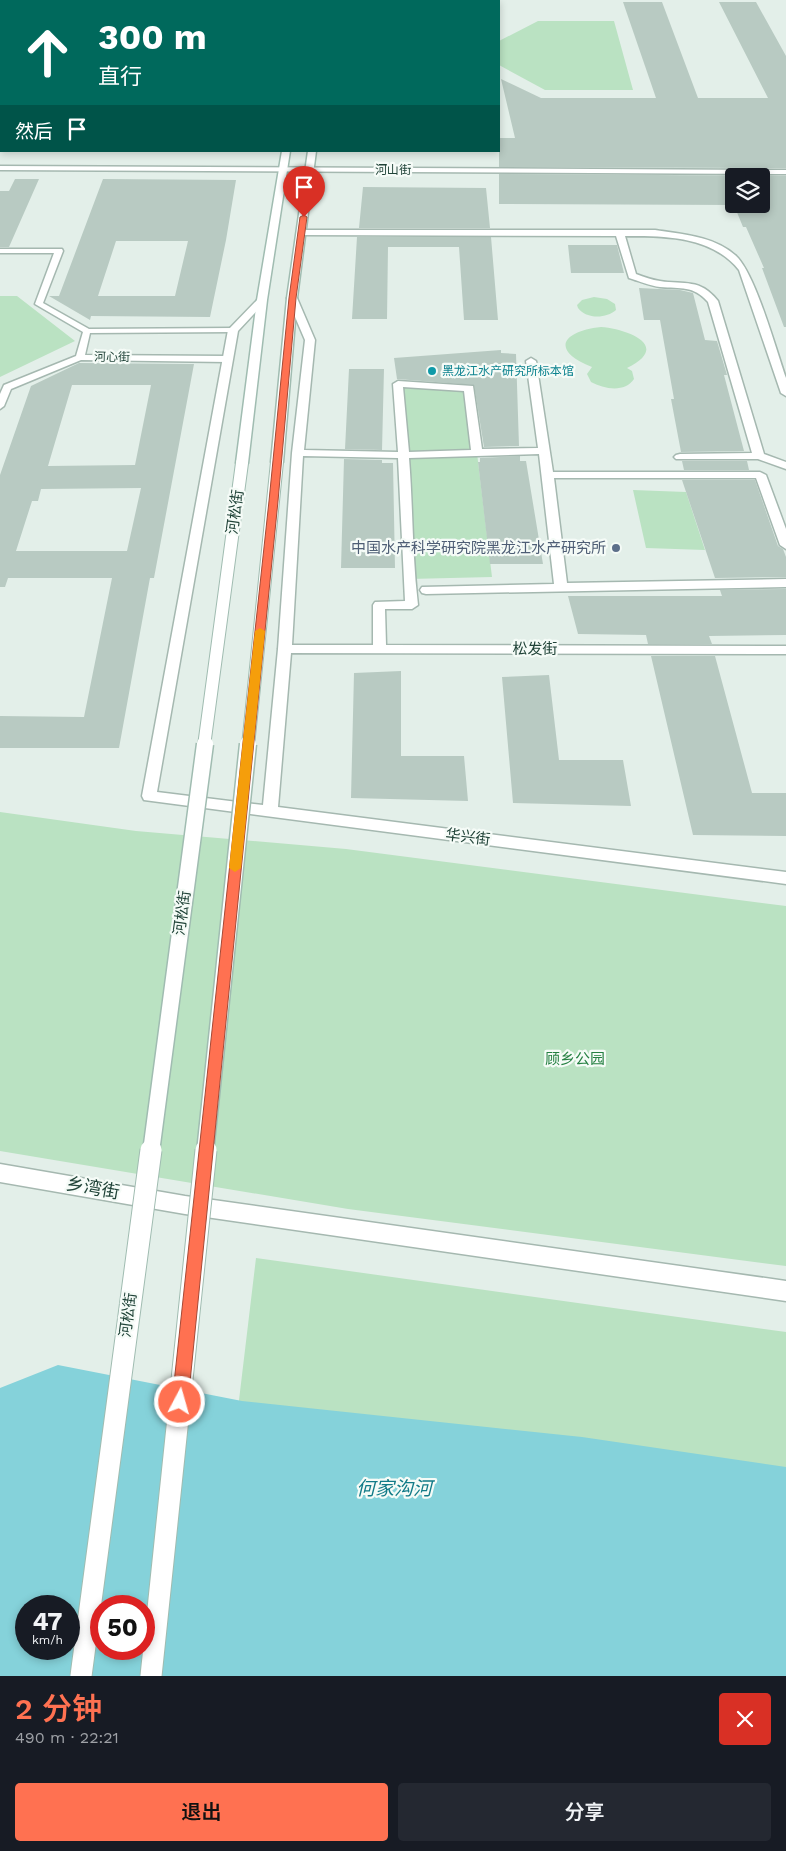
<!DOCTYPE html>
<html lang="zh">
<meta charset="utf-8">
<style>
body{margin:0;font-family:"Work Sans","Noto Sans SC",sans-serif;background:#242831;color:#f1f3f6;height:100vh;display:flex;flex-direction:column;font-size:19px;white-space:nowrap}
*{box-sizing:border-box;margin:0}
p{font-size:16px;color:#9ea1a6}
.icon{flex:none;width:28px;height:28px;fill:none;stroke:currentColor;stroke-width:2;stroke-linecap:round;stroke-linejoin:round}
.map{position:relative;height:1676px;overflow:hidden}
.details{display:flex;flex-direction:column;background:#171b24;flex:1}
.details>*{flex:none}
.guide{position:absolute;left:0px;top:0px;width:500px;height:152px;box-shadow:0 2px 8px #0003;background:#00695c;color:#fff;overflow:hidden}
.fabs{position:absolute;left:725px;top:168px;display:grid;gap:10px}
.fabs a{display:grid;place-items:center;width:45px;height:45px;border-radius:5px;background:#171b24;box-shadow:0 2px 8px #0003;font-size:25px}
.speed{position:absolute;left:15px;top:1595px;display:flex;gap:10px;font-size:25px;font-weight:700;text-align:center}
.speed>*{display:grid;place-content:center;width:65px;height:65px;border-radius:50%;background:#171b24;box-shadow:0 2px 8px #0003;line-height:1}
.speed small{font-size:12px;font-weight:400}
.speed .limit{border:8px solid #d22;background:#fff;color:#111}
.pin{position:absolute;display:grid;place-items:center;width:42px;height:42px;color:#fff;margin:-51px -21px;border-radius:50% 50% 50% 0;rotate:-45deg;box-shadow:0 0 5px #0007}
.pin .icon{rotate:45deg}
.me{position:absolute;width:55px;margin:-28px;rotate:6deg;stroke-linejoin:round;filter:drop-shadow(0 0 4px #0008)}
.turn{display:flex;align-items:center;gap:18px;height:105px;padding:0 15px;font-size:22px}
.turn .icon{width:65px;height:65px;stroke-width:2.5}
.turn b{display:block;font-size:35px;line-height:42px}
.then{display:flex;align-items:center;height:48px;padding:0 15px;background:#0003;gap:10px;font-size:19px}
.round{display:grid;place-items:center;flex:none;width:52px;height:52px;border-radius:5px;background:#242831}
.summary{display:flex;align-items:center;justify-content:space-between;height:85px;padding:0 15px}
h1{font-size:30px;font-weight:600;line-height:38px;color:#ff7151}
.action{display:flex;gap:10px;margin-top:auto;padding:10px 15px}
.action a{flex:1;height:58px;border-radius:5px;background:#ff7151;color:#111;font-size:20px;font-weight:600;line-height:58px;text-align:center}
.action a+a{background:#242831;color:#f1f3f6}
.map>svg:first-child{display:block}
</style>
<div class="map">
<svg width="786" height="1676" viewBox="0 0 786 1676">
<rect width="100%" height="100%" fill="#e3efe9"/>
<path fill="#bae2c2" d="M538 21H614L633 90H545L499 65V41Z
M0 296H17L75 341 0 377Z
M594 297 607 299 615 304 616 310C606 319 586 319 578 308L577 305 582 300Z
M601 327C628 329 672 346 627 368L632 371 634 379C625 393 604 389 591 382L587 374 592 367C549 350 563 331 601 327Z
M398 384 469 387 492 577 409 579Z
M633 490 686 492 705 550 646 548Z
M0 812 136 831 346 849 786 906V1266L348 1209 0 1151Z
M256 1258 786 1332V1676H206Z"/>
<path fill="#85d2da" fill-rule="evenodd" d="M58 1365 242 1401 582 1437 786 1467V1676H0V1388ZM26 1606H69V1649H26ZM101 1606H144V1649H101Z"/>
<path fill="#b8cac2" fill-rule="evenodd" d="M623 2H662L698 98H768L719 2H756L786 56V168L499 167V138H515L501 79 541 98H656Z
M499 174 786 176V327H784L762 268H764L746 227H743L734 205 499 204ZM734 176H761V204H734Z
M15 179H39L9 247H0V191H9Z
M103 179 236 180 226 240 210 317 91 316 90 320 49 296H59ZM116 241H188L175 296H98Z
M363 187 486 188 490 228H359Z
M357 237H491L498 320H464L459 247H388L387 319H352Z
M568 245H617L624 273H571Z
M639 288 680 290 693 293 705 340 717 341 727 375H724L744 451 681 452 671 399H674L660 320H644Z
M501 350V353L516 354 519 446 484 447 474 385 397 379 394 358Z
M79 363 194 364 154 578H150L119 748H0V716L84 717 112 578H8L5 587H0V475L31 386ZM72 385H151L135 465 48 466ZM141 488 127 551H16L32 501H38L41 489Z
M349 369H384L382 450 345 449Z
M520 456V461H526L543 564H490L478 462H480V458Z
M344 459 382 460V463H393L395 568H341Z
M682 461H747L749 470H684Z
M682 480H755L778 546 783 549 786 557V577L715 578Z
M786 589V635L709 636 712 644H648L646 635 578 634 568 596H722L720 590Z
M651 656H715L752 793H786V836L693 835Z
M401 671V756H464L468 801 351 798 354 673Z
M549 675 559 760H623L631 806 513 803 502 677Z"/>
<g fill="none" stroke-linecap="round" stroke-linejoin="round">
<g stroke="#a5b8b0" stroke-width="3">
<path id="service" d="M0 249H62L63 251 43 303 89 329 233 328 237 330 233 332 90 333 85 355 227 356 231 359 227 362 81 360 11 389 4 406 0 409V394L4 385 76 356 83 332 35 304 54 253H0Z"/>
</g>
<g stroke="#a5b8b0" stroke-width="3">
<path id="minor" d="M302 230H655C681 234 714 236 735 255 755 272 776 350 786 378V396L781 393 739 270C712 236 665 236 625 236L636 274C644 277 652 280 660 281 685 285 700 278 718 301L764 454 786 462V469L758 459H676L674 457 676 455 680 454 752 453 708 302C693 285 681 289 660 287 650 286 639 281 629 278L616 236 299 235 298 233Z
M292 295 297 298 315 340 304 450 398 452 393 384 398 381 473 386 482 449 538 448 526 361 531 358 536 361 553 472H760L766 475 786 529V549L780 545 756 478H554L567 583 786 579V587L426 594 422 593 420 590 422 587 554 584 539 454 409 458C413 507 412 556 418 605L412 609H385L386 645 786 646V654L291 653 278 807 786 872V884L144 800 142 796 228 330 259 298H265V302L238 331 157 792 263 805 278 649 292 453 305 340 287 298ZM403 387 464 391 471 450 409 452ZM303 456 398 458 405 601 375 602 373 605V645H292Z
M0 1164 185 1196 786 1281V1301L185 1214 0 1182Z"/>
</g>
<g stroke="#a5b8b0" stroke-width="3">
<path id="tertiary" d="M0 166 786 170V174L0 170Z"/>
</g>
<g stroke="#a0bcb1" stroke-width="3">
<path id="secondary" d="M309 0H315V1H309Z
M331 0H337V1H331Z
M282 151H290L267 300 248 463 242 466 236 463 257 300Z
M308 151H316L297 298 283 462 277 465 271 462 287 298Z"/>
</g>
<use href="#service" fill="#fff" fill-rule="evenodd"/>
<use href="#minor" fill="#fff" fill-rule="evenodd"/>
<use href="#tertiary" fill="#fff" fill-rule="evenodd"/>
<use href="#secondary" fill="#fff" fill-rule="evenodd"/>
<g stroke="#a0bcb1" stroke-width="14" stroke-linecap="butt">
<path id="secondary-bridge-far2" d="M204 746 242 463
M248 746 277 462"/>
</g>
<g stroke="#a0bcb1" stroke-width="19" stroke-linecap="butt">
<path id="secondary-bridge-far1" d="M151 1152 205 744
M205 1152 248 744"/>
</g>
<g stroke="#a0bcb1" stroke-width="23" stroke-linecap="butt">
<path id="secondary-bridge" d="M81 1676 151 1150
M151 1676 206 1150"/>
</g>
<use href="#secondary-bridge-far2" stroke="#fff" stroke-width="12"/>
<use href="#secondary-bridge-far1" stroke="#fff" stroke-width="16"/>
<use href="#secondary-bridge" stroke="#fff" stroke-width="21"/>
</g>
<path fill="#ff7151" stroke="#a64935" d="M304 215 307 217 296 298 278 501 188 1402 185 1407 180 1410 174 1407 172 1402 269 501 289 298 300 217Z"/>
<path fill="#f59e0b" d="M260 628 265 631 241 868 235 872 229 868 255 631Z"/>
<circle fill="#0f9aa8" stroke="#f5fbf7" stroke-width="2" cx="432" cy="371" r="5"/>
<circle fill="#5c6f8a" stroke="#f5fbf7" stroke-width="2" cx="616" cy="548" r="5"/>
<g text-anchor="middle" stroke-width="4.5" stroke-linejoin="round" paint-order="stroke">
<g font-size="12" fill="#204338" stroke="#f5fbf7">
<text x="393" y="174">河山街</text>
<text transform="translate(112 357) rotate(1)" y="4">河心街</text>
</g>
<g font-size="12" fill="#0d838f" stroke="#f5fbf7" text-anchor="start">
<text x="442" y="375">黑龙江水产研究所标本馆</text>
</g>
<g font-size="15" fill="#204338" stroke="#f5fbf7">
<text transform="translate(235 512) rotate(-82)" y="5">河松街</text>
<text x="535" y="654">松发街</text>
<text transform="translate(468 837) rotate(7)" y="5">华兴街</text>
<text transform="translate(182 913) rotate(-82)" y="5">河松街</text>
<text transform="translate(128 1315) rotate(-82)" y="5">河松街</text>
</g>
<g font-size="15" fill="#4e5e75" stroke="#f5fbf7" text-anchor="end">
<text x="606" y="553">中国水产科学研究院黑龙江水产研究所</text>
</g>
<g font-size="15" fill="#258042" stroke="#f5fbf7">
<text x="575" y="1064">顾乡公园</text>
</g>
<g font-size="18" fill="#204338" stroke="#f5fbf7">
<text transform="translate(93 1188) rotate(10)" y="6">乡湾街</text>
</g>
<g font-size="19" font-style="italic" fill="#127b88" stroke="#f5fbf7">
<text x="394" y="1495">何家沟河</text>
</g>
</g>
</svg>
<div class="fabs">
<a><svg class="icon" aria-label="layers" viewBox="0 0 24 24"><path d="M12 4l9 5-9 5-9-5zM3 14l9 5 9-5"/></svg></a>
</div>
<div class="speed"><div>47<small>km/h</small></div><div class="limit">50</div></div>
<div class="pin" style="left:304px;top:217px;background:#d93025"><svg class="icon" aria-label="arrive" viewBox="0 0 24 24"><path d="M6 21V4h12l-3 4 3 4H6"/></svg></div>
<svg class="me" style="left:180px;top:1402px" viewBox="-20 -20 40 40"><circle r="17" fill="#ff7151" stroke="#fff" stroke-width="3"/><path d="M0-11L8 9 0 5-8 9z" fill="#fff"/></svg>
<div class="guide">
<div class="turn"><svg class="icon" aria-label="ahead" viewBox="0 0 24 24"><path d="M12 20V5M6 11l6-6 6 6"/></svg><div><b>300 m</b>直行</div></div>
<div class="then">然后<svg class="icon" aria-label="arrive" viewBox="0 0 24 24"><path d="M6 21V4h12l-3 4 3 4H6"/></svg></div>
</div>
</div>
<section class="details">
<div class="summary"><div><h1>2 分钟</h1><p>490 m · 22:21</p></div><a class="round" style="background:#d93025;color:#fff"><svg class="icon" aria-label="close" viewBox="0 0 24 24"><path d="M6 6l12 12M18 6L6 18"/></svg></a></div>
<div class="action"><a>退出</a><a>分享</a></div>
</section>
